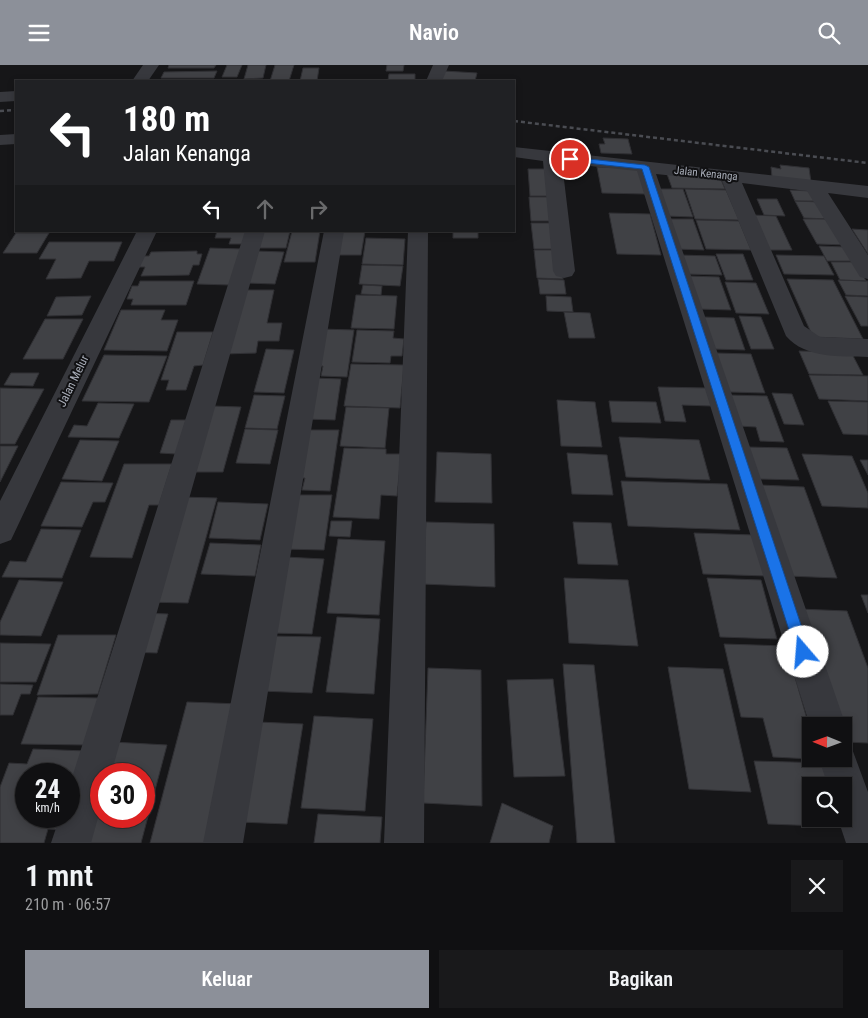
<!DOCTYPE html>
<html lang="id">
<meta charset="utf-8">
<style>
body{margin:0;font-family:"Roboto Condensed",sans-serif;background:#19191b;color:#f1f3f6;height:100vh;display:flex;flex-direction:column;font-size:19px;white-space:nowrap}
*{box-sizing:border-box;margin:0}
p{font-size:16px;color:#9c9d9f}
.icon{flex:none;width:28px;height:28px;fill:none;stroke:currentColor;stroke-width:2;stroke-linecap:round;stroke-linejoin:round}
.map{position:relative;height:778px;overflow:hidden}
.details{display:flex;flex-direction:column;background:#101012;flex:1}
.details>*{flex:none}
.guide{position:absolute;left:15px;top:15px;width:500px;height:152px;border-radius:0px;box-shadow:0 2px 8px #0003,0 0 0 1px #303032;background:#202124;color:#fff;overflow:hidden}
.needle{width:32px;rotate:271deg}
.tools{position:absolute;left:802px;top:652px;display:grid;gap:10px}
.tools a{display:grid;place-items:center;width:50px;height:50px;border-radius:0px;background:#101012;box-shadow:0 2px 8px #0003,0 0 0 1px #303032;font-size:25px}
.speed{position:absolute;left:15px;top:698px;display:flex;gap:10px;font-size:25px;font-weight:700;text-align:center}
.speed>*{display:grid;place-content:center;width:65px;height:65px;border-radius:50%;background:#101012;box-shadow:0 2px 8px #0003,0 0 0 1px #303032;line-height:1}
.speed small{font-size:12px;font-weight:400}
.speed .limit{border:8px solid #d22;background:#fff;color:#111}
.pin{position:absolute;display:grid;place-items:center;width:42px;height:42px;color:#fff;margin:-21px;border:2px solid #fff;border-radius:50%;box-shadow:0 1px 5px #0007}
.me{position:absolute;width:55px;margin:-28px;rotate:342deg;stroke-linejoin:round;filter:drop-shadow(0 0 4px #0008)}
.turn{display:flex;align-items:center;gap:18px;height:105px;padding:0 25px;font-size:22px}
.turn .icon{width:65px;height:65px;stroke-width:2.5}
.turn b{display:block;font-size:35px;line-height:42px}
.lanes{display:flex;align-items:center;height:48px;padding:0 25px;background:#0003;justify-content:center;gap:25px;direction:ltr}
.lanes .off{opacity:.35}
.round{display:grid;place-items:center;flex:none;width:52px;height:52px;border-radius:0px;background:#19191b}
.overview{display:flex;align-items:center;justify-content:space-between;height:85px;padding:0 25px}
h1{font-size:30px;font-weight:600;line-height:38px}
.cta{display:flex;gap:10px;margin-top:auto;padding:10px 25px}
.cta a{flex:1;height:58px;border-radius:0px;background:#8c9099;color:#fff;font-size:20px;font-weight:600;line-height:58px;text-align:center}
.cta a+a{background:#19191b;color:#f1f3f6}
header{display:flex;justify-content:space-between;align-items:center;height:65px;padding:0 25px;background:#8c9099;color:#fff;font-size:22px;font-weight:600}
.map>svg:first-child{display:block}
</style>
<header><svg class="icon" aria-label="menu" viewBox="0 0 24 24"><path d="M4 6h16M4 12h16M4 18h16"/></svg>Navio<svg class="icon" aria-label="search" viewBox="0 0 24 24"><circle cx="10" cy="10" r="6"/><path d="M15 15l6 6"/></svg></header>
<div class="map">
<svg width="868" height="778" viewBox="0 0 868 778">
<rect width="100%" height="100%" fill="#161618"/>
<path fill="#404145" stroke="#303034" d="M169 0H216L214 3H168Z
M227 0H242L237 12H222Z
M248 0H266L263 13 244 14Z
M275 0H294L289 16H270Z
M387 0H404L403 6H386Z
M303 3H319L317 16H300Z
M217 6 214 13H161L164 7Z
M444 6 477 8 475 16H441Z
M389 9H415V16L388 15Z
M603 73 628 74 632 89 601 88 599 79H605Z
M780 100 809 103 811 117 772 112 771 102 781 104Z
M597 102 638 103 645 129 602 128Z
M528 104H548L551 131H530Z
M667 109 719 110 725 124 672 123Z
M657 124H683L693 152 666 151Z
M685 124 726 125 739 155 695 154Z
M790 125 810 126 816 136H795Z
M529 132H552L555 156H531Z
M757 134H777L785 151 764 150Z
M795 136 819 137 829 154 804 153Z
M609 148 650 149 661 190 617 189Z
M752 150 776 151 792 185H767Z
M666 154H693L704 185 676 184Z
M803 154H832L846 180 817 179Z
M696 155 739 156 751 185 706 184Z
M531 158H556L559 184H534Z
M852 164 868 165V189Z
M217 166H250L247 179H229L231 173H215Z
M258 166H290L286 183H252Z
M292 166H320L315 197H284Z
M343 166H365L361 190H338Z
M453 166H478V173H453Z
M16 168H49L37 188H3Z
M366 173 405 174 403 200 362 199Z
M49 177H122L114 196H89L81 213 46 214 56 194H39Z
M819 181 846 182 854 196H827Z
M210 183 242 184 230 220 197 219Z
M534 185H559L563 214 537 213Z
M197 186V189H202L199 200H193L189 210 141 211 145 202H139L143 191H149L151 187Z
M256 186 284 187 275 219 245 218Z
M716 189H743L753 215H726Z
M679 190 715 191 722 210 685 209Z
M776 190 824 191 834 210 784 209Z
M831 197H856L866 216 840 215Z
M362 200 403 201 400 221 359 219Z
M688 211 719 212 731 245 698 244Z
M538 214 564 215 566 229H540Z
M787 214 833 215 863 274 813 272Z
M838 215 868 216V231L846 230Z
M140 216H194L186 240H131L133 234H127L132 221H138Z
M725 217 756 218 769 249 736 248Z
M363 220 382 221 381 230 361 229Z
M242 225H274L267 258H282L279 276H258L256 288 225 289Z
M356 230 397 231 394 264 351 263Z
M91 231 82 250 47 251 56 232Z
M546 231 571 232 573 247 547 246Z
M845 231 868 232V261H861Z
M121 245H165L161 255H178L167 286 104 285Z
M564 247 590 248 595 273H569Z
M739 251 761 252 774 284H751Z
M703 252 734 253 745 285 713 284Z
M45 254H83L63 294H23Z
M321 264 354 265 347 312 321 311 323 301H313Z
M357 265 394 266 393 273 404 274 402 291H391L390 298 352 297Z
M177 267H213L203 300 194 301 186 325H166L169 315H161Z
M266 284 294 285 284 328 254 327Z
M799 286 851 287 863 310 809 309Z
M716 288 751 289 765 328 729 327Z
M104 290 167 291 149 337 82 336Z
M351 299 404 300 400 343 344 341Z
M11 308H39L33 321 4 320Z
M809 310 868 311V336L819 334Z
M313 313 341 314 335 355 305 354Z
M658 322 707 323 711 341 682 340 686 357 665 356Z
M0 323 44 324 15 379H0Z
M772 328 792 329 804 360 784 359Z
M254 330 285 331 277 364 245 363Z
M728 330 767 331 784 377 760 376 756 362 738 361Z
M557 335 595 337 602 382 561 381Z
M609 336 656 337 661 358 612 357Z
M828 336 868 337V370L843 369Z
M98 338 134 339 119 373 68 372 74 360 87 361Z
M212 341 241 342 223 407H192Z
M346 342 389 343 385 383 340 381Z
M171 355H186L176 389 160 388Z
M245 364 278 365 270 399 236 398Z
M306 365H339L330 426 302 425 305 413H296Z
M619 372 699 375 710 415 626 412Z
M80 375 119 376 102 416 62 414Z
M0 381H18L0 417Z
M748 382 787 383 799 415 758 414Z
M344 383 386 384V389H401L397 431 381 430 379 454 333 452Z
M437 387 491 389 492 438 435 437Z
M567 388 607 390 613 430 572 429Z
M802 389 852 391 868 428V443L822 441Z
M860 395H868V410Z
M124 399H172L159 440H149L132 493 90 492Z
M621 416 727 419 740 465 628 461Z
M61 417 113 418 105 437H93L82 462 41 461Z
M760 420 804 422 837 513 788 511Z
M292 430H332L324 485 282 484Z
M179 432 217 433 188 538 145 537Z
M218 437 268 439 260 475 209 473Z
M331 456H352L350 472 329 471Z
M426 457 494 459 495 522 422 519Z
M573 457 611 458 618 500 578 499Z
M41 464 81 465 62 513 2 512 10 496 26 497Z
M694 468 754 470 767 511 703 509Z
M338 474 385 476 379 550 327 548Z
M210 478 261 480 255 511 201 509Z
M285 492 324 494 312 569 270 568Z
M564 513 628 515 638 581 569 578Z
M707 513 761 515 777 574 720 572Z
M19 515 63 517 41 571 0 570V557Z
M861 530H868V548Z
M799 544 847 546 868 603V678L844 677V661H836Z
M141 548 168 549 157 588 129 587Z
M337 552 380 554 374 629 326 627Z
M58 570H116L98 629 37 630Z
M270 571 321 572 312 628 260 626Z
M0 578 51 579 36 617H0Z
M724 579 786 581 811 668V694L773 692 763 653 741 652Z
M563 599 594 600 615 778H577Z
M668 602 723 604 751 727 689 724Z
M428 603 481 605 482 741 423 738Z
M553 614 565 711 514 712 507 615Z
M0 619 33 620 30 629H21L13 650H0Z
M38 632 101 633 87 680 21 679Z
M187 637 240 639 211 778H150Z
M314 651 373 654 365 746 301 743Z
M258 657 303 659 287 759 239 757Z
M112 677 167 680 141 778H80L101 711V751H144V709H102Z
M33 684 87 686 69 745V709H26V751H67L63 765 48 764 44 778H0V722L9 698 27 699Z
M754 696 829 698 836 721H811V754H844V747L848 762 768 759Z
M502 738 553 761 549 778H490Z
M318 749 382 752 380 778H314Z"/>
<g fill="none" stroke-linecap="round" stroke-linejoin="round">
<path fill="#37383d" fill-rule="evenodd" d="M143 0H159L148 16H132Z
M433 0H449L442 16H426Z
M16 26V36L0 37V27Z
M16 69V79L0 80V70Z
M514 82 868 121V133L828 128 868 190V214L860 212 807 126 742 118 804 261 820 272 868 274V292C840 291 806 294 786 271L722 116 656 109 846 661 844 667V661H811V664L810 661 637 106 562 98 575 206 572 211 564 213 556 211 553 206 543 96 514 92Z
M137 166H157L11 475 0 479V436Z
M245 166H265L111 709H101V742L91 778H51L60 751H69V722Z
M324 166H344L243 778H203Z
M408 166H428L424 778H384Z
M844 678 851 681 868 727V778H846L838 754H844V721H828L819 694H844Z"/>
<path stroke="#4a4c52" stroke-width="2.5" stroke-dasharray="4 3" stroke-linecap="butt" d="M0 46 16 45
M514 56 868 98"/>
</g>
<path fill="#1a73e8" stroke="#114b97" d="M570 92 645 100 649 102 810 587 808 592 803 594 798 592 796 587 642 104 568 96V93Z"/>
<g text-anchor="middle" stroke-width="4" stroke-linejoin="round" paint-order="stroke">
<g font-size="11" fill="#a8adb8" stroke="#111113">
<text transform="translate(706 108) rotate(6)" y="4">Jalan Kenanga</text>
</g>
<g font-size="12" fill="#a8adb8" stroke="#111113">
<text transform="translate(73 316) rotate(-64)" y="4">Jalan Melur</text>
</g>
</g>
</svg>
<div class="tools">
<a><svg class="needle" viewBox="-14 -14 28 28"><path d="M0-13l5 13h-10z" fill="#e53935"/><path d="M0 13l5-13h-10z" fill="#9c9d9f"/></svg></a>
<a><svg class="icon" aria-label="search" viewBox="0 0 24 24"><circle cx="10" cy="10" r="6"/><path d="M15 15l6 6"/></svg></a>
</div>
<div class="speed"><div>24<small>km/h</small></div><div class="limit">30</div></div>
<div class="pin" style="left:570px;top:94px;background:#d93025"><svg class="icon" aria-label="arrive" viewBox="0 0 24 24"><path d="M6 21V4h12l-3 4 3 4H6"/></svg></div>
<svg class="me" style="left:803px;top:587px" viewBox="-20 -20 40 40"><circle r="19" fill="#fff"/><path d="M0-13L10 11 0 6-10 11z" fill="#1a73e8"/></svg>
<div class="guide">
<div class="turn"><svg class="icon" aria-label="left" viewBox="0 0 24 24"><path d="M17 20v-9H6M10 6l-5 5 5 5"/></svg><div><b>180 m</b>Jalan Kenanga</div></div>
<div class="lanes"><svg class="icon" aria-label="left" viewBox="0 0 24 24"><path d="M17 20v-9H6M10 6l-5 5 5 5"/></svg><svg class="icon off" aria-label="ahead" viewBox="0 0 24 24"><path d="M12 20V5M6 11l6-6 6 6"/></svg><svg class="icon off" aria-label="right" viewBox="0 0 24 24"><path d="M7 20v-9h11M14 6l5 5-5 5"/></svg></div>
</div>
</div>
<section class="details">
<div class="overview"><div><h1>1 mnt</h1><p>210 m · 06:57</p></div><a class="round"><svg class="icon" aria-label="close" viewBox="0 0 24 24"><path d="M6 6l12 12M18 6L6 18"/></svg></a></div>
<div class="cta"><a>Keluar</a><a>Bagikan</a></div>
</section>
